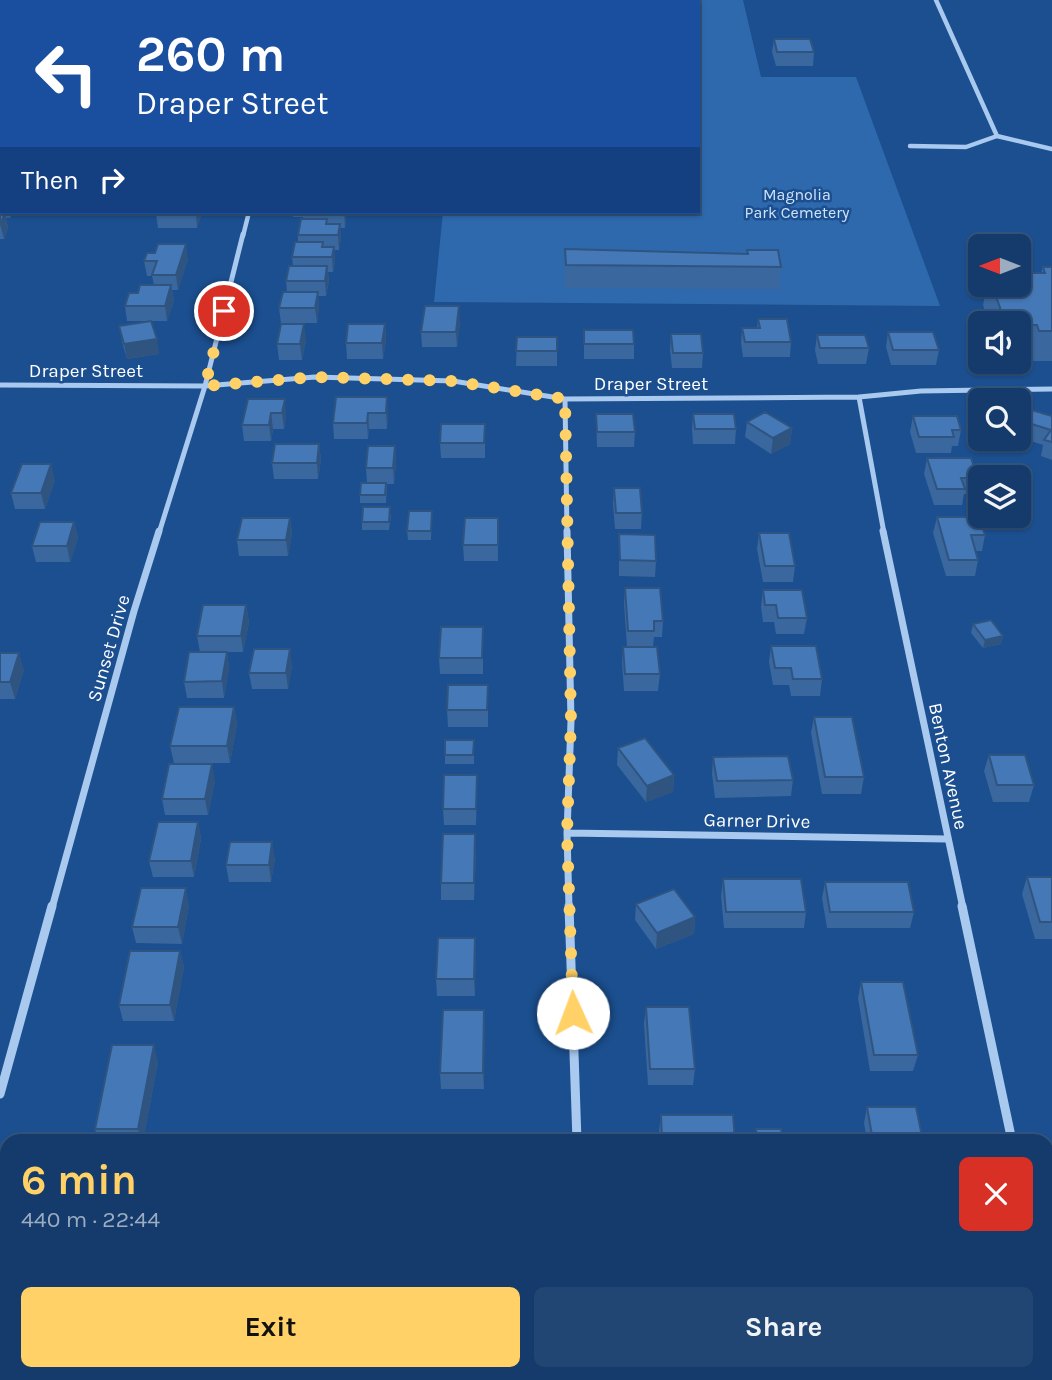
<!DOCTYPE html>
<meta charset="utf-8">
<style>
body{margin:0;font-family:Karla,sans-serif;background:#214673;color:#f1f3f6;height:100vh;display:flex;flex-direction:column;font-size:26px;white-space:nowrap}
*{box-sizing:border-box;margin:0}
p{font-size:23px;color:#9dadc1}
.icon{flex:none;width:38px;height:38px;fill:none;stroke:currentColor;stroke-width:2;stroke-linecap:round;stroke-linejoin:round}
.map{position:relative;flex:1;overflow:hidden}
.sheet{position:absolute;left:0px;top:1134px;width:1054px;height:247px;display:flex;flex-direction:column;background:#143b6b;border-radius:21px 21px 0 0;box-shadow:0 2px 5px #0004,0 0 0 2px #33557e}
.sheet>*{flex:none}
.top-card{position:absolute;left:0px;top:0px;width:700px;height:214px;box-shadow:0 2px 5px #0004,0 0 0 2px #33557e;background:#1a4fa0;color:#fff;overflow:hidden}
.needle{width:46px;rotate:270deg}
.buttons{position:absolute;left:968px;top:234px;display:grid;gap:14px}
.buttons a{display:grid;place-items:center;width:63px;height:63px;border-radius:10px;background:#143b6b;box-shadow:0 2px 5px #0004,0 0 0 2px #33557e;font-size:35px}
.pin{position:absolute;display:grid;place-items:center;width:60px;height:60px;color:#fff;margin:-30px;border:4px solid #fff;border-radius:50%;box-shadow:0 2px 7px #0007}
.me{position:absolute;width:77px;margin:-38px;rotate:358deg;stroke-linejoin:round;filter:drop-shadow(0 0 5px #0008)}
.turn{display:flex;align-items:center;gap:24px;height:147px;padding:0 21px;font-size:32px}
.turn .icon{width:91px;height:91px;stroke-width:2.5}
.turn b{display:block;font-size:49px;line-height:60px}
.then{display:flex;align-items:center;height:66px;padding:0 21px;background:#0003;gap:14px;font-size:26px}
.round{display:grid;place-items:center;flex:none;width:74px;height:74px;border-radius:10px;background:#214673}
.head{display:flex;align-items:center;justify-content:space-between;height:119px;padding:0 21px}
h1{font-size:42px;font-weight:700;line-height:52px;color:#ffd166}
.cta{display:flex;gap:14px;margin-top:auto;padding:14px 21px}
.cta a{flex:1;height:80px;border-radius:10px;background:#ffd166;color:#111;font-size:28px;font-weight:700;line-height:80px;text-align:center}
.cta a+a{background:#214673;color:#f1f3f6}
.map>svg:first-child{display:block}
</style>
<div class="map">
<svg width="1052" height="1380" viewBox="0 0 1052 1380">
<rect width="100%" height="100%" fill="#1b4f8f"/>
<path fill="#2e69ad" d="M314 0H743L761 77H856L940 306 434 302 443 212H698V2Z"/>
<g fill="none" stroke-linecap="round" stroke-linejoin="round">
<path stroke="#a9c9ee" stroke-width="4.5" d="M936 0 997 136 1052 149
M0 102 2 98
M910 146 966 147 997 136
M243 236 249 212"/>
<path stroke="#a9c9ee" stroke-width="5" d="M0 385 205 386 315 377 453 381 565 399 859 397 921 391 1052 389
M859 397 884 533
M565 399 567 533
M159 533 205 386 243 234"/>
<path stroke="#a9c9ee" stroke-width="7" d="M567 531 571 721 567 833 569 908
M883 531 963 908
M567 833 947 839
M52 908 134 611 159 531"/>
<path stroke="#a9c9ee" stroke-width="9" d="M569 906 577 1141
M962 906 1012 1141
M0 1094 52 906
M1046 1301 1052 1327
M584 1374 585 1380"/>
</g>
<path fill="#3a679d" d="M0 0 2 2V21H0Z
M774 39 814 52 813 66H776L772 52Z
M2 166V212H13L10 218H6L8 228 4 239H0V170Z
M292 212H346L345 228H340L341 239 339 250H334L335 262 333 272H328L329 281 326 296H318L319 307 317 323H281L279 308 287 292 286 281 293 266 292 257 298 242V235L303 219V217H293Z
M202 213 197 228H158L156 214Z
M565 249 747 254V250L781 267 779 289 565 288Z
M188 259 178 290H172L174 300 167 321H151L159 354 127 359 122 342 119 326 147 321H127L125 306 138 293 154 285 152 276H147L144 261Z
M1043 267H1052V361H1032L1030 354H1020L1018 350V324H989L983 305 987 285H1018L1041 273Z
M758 319 791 342 790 357H743L741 343 742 328H757Z
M460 322 457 347H422L421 332Z
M385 324 386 340 383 359H347L346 343Z
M584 330 634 344V359H584Z
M888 332 939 350 936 365H891L886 347Z
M671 334 703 353 702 368H672L670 350Z
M817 335 869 348 866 364H818L815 350Z
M517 337H557V366H516Z
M306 340 302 360H279L277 344Z
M336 397 388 413 387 429H369L368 439H334L333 423Z
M248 399 286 415 284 429H273L271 441H244L242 425Z
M1018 406 1052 416V460L1041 456 1043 445 1019 437 1020 433 1018 432Z
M596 414 635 432 634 447H597Z
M693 414 736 429 735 444H693L692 429Z
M913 416 961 430 958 446H952L951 453H916L910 432Z
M747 422 792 428 790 444 771 454 745 437Z
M485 424V458H441L440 443Z
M319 444 321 460 318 479H274L272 463Z
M395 446 396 462 394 484H387L386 503H360V495L367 483 366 468Z
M927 458 978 478 974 494H964L962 505H934L924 474Z
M55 480 45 509H15L11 493Z
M614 488 642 513 641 529H615L613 504Z
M432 511 431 540H408L407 531Z
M391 515 389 530H362V522Z
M937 517 985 535 982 551H976L978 560 975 576H946L933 533Z
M290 518 292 534 288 556H239L237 540Z
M498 518V561H464L463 545Z
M74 522 78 538 70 562H36L32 546Z
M759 533 795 566 793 582H763L757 549Z
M619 534 656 561 655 577 619 576Z
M625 588 663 621 662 637H654L653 647 660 674 658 691H624L622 663 623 647H627L624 604Z
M763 590 807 618 804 634H776L774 622H763L761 607Z
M246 605 249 622 243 652H227L229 668 224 698H187L184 682 200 652 197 636Z
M973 624 1003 636 1001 644 983 648 971 633Z
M483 627V674H440L439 658Z
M771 646 822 679 820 696H791L789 685H773L769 662Z
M0 653 24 670 15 699H0Z
M292 666 288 689H252L249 673Z
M488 702V727H448L447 710Z
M234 707 237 724 230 763H174L170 746Z
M814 717 864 777 861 794H822L811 733Z
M474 740V764H445V755Z
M618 748 674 775 673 792 646 802 617 765Z
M989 755 1034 785 1029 802H993L984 771Z
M713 757 793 780 791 796 715 798 712 774Z
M215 781 208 815H165L162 799Z
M477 792 476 825H444L443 809Z
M198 822 201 839 194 877H153L149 861Z
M476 851 474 900H441V883Z
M275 858 271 882H229L226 865Z
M1027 877H1052V939H1035L1022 894Z
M723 879 806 912 804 928H724L721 896Z
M825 882 914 912 910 928H827L822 898Z
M636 904 695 917 694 934 656 949 635 920Z
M189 905 182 944 136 943 132 927Z
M475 938V996H437L436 979Z
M180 951 184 967 174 1021H123L119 1005Z
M861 982 918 1055 913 1071H870L858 998Z
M646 1007 695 1069 693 1085H648L644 1024Z
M484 1010V1089H441L440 1073Z
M158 1062 143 1141H98L95 1129Z
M867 1107 923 1141H867L864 1123Z
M661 1115 735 1141H660L659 1131Z
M756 1129 783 1141H754Z
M891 1374H961L962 1380H892Z"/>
<path fill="#305480" d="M196 212H202V213L197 228Z
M344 212H346V217L345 228Z
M5 214 8 228 4 239 0 224Z
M340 224 341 239 339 250 338 235Z
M186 244 188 259 178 290 176 275Z
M334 247 335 262 333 272 332 257Z
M327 266 329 281 326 296 325 281Z
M171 285 174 300 167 321 165 306Z
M318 292 319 307 317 323 315 308Z
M459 306 460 322 457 347 456 332Z
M304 324 306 340 302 360 300 344Z
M385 324 386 340 383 359 382 343Z
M157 339 159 354 127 359 124 344Z
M387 397 388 413 387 429 386 413Z
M285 399 286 415 284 429 282 413Z
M271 413 273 429 271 441 269 425Z
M368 413 369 429 368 439 367 423Z
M792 428 790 444 771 454 773 438Z
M319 444 321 460 318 479 317 463Z
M395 446 396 462 394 484 393 468Z
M51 464 55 480 45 509 41 493Z
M290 518 292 534 288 556 286 540Z
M74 522 78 538 70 562 67 546Z
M246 605 249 622 243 652 241 636Z
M1003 636 1001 644 983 648 985 640Z
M290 649 292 666 288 689 286 673Z
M227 652 229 668 224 698 222 681Z
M19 653 24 670 15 699 10 682Z
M234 707 237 724 230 763 227 746Z
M212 764 215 781 208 815 205 799Z
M477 775V792L476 825V809Z
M674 775 673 792 646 802 647 786Z
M198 822 201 839 194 877 191 861Z
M475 834 476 851 474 900V883Z
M272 842 275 858 271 882 269 865Z
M186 888 189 905 182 944 178 927Z
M695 917 694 934 656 949 657 933Z
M475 938 476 954 475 996 474 979Z
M180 951 184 967 174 1021 170 1005Z
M484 1010 485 1026 484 1089 483 1073Z
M154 1045 158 1062 143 1141H141L138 1129Z
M91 1374H99L98 1380H90Z"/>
<path fill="#4478b7" stroke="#305480" stroke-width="2" d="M0 0H6V2H2V8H0Z
M774 39H810L814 52H777Z
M2 166V180H0V170Z
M0 190H2V203H0Z
M157 212H196L195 214H156Z
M303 212H344V213H303Z
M0 214H5L0 224Z
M301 219H327L326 224H340L338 235H298Z
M295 242H323L322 247H334L332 257H292Z
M158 244H186L176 275H152L157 261H144L147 253H155Z
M565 249 748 254 747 250H778L781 267 566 265Z
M289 266H327L325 281H286Z
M1043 267H1052V331H1039L1037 325H1027L1024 316H1003L992 285H1018V273H1045Z
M140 285H171L165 306H125L129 293H138Z
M283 292H318L315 308H279Z
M425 306H459L456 332H421Z
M758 319H787L791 342H745L742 328H760Z
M151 321 157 339 124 344 119 326Z
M281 324H304L300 344H277Z
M348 324H385L382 343H346Z
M584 330H633L634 344H584Z
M888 332H933L939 350H893Z
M671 334H701L703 353H673Z
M817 335H865L869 348H820Z
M517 337H557V351H516Z
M336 397H387L386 413H368L367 423H333Z
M248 399H285L282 413H271L269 425H242Z
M1018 406 1052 416V442L1044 440 1051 430 1022 421 1025 417 1018 415Z
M765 412 792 428 773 438 747 422Z
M596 414H633L635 432H597Z
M693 414H734L736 429H695Z
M913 416H957L961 430H952L954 437H919Z
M441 424H485L484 443H440Z
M275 444H319L317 463H272Z
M368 446H395L393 468H366Z
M927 458H971L978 478H961L965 489H937Z
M22 464H51L41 493H11Z
M361 483H386L385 495H360Z
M614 488H640L642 513H616Z
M363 507H390L389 522H362Z
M409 511H432L431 531H407Z
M937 517H979L985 535H971L978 560H949Z
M242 518H290L286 540H237Z
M465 518H498V545H463Z
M40 522H74L67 546H32Z
M759 533H789L795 566H765Z
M619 534 655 535 656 561 620 560Z
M625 588H660L663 621H654V631H628Z
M763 590H802L807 618H778L776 605H765Z
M203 605H246L241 636H197Z
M991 620 1003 636 985 640 973 624Z
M441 627H483L482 658H439Z
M771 646H816L822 679H793L791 668H775Z
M623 647H657L660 674H625Z
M254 649H290L286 673H249Z
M189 652H227L222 681 184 682Z
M0 653H19L10 682H0Z
M448 685H488L487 710H447Z
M179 707H234L227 746H170Z
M814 717H852L864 777H825Z
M645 738 674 775 647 786 618 748Z
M445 740H474L473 755H445Z
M989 755H1025L1034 785H997Z
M788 756 793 780 717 781 713 757Z
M169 764H212L205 799H162Z
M444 775H477L476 809H443Z
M158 822H198L191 861H149Z
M443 834H475L474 883H441Z
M230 842H272L269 865H226Z
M1027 877H1052V922H1040Z
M723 879H801L806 912H726Z
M825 882H908L914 912H830Z
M141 888H186L178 927H132Z
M674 889 695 917 657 933 636 904Z
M438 938H475L474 979H436Z
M130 951H180L170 1005H119Z
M861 982H903L918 1055H874Z
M646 1007H689L695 1069H650Z
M443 1010H484L483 1073H440Z
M112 1045H154L138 1129H95Z
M867 1107H916L923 1141H873Z
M661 1115H733L735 1141H662Z
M756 1129H781L783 1141H757Z
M438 1134H480V1141H437Z
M41 1374H91L90 1380H39Z
M377 1374H428V1380H377Z
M668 1374H718V1380H668Z
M902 1374H961L962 1380H903Z"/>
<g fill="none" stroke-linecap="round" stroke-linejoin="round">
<path stroke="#ffd166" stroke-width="12" stroke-dasharray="0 21.6" d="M224 311 205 386 315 377 453 381 565 399 571 721 567 833 573 1013"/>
</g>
<g text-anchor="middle" stroke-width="5" stroke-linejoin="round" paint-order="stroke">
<g font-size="16" fill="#cfe3fa" stroke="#1b4f8f">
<text x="797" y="200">Magnolia<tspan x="797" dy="18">Park Cemetery</tspan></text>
</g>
<g font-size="19" fill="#fff" stroke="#1b4f8f">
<text x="86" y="377">Draper Street</text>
<text x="651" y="390">Draper Street</text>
<text transform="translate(108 648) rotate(-74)" y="7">Sunset Drive</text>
<text transform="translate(949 766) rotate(78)" y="7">Benton Avenue</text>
<text transform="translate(757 820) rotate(1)" y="7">Garner Drive</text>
</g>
</g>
</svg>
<div class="buttons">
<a><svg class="needle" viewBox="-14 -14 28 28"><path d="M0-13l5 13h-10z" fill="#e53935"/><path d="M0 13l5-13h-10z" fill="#9dadc1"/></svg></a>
<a><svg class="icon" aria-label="sound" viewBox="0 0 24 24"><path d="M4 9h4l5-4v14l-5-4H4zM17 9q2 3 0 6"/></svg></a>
<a><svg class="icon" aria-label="search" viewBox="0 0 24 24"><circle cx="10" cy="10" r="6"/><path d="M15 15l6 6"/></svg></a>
<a><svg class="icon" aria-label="layers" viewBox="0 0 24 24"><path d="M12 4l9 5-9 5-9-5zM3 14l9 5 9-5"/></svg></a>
</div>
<div class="pin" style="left:224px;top:311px;background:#d93025"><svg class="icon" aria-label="arrive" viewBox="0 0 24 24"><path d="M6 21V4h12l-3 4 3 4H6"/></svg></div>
<svg class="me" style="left:573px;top:1013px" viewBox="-20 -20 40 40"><circle r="19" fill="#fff"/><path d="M0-13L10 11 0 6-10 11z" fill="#ffd166"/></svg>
<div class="top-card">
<div class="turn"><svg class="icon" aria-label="left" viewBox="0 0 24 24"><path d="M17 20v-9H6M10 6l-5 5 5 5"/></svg><div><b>260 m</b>Draper Street</div></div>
<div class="then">Then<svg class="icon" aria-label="right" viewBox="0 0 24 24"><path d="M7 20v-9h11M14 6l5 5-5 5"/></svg></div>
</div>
<section class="sheet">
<div class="head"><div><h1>6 min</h1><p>440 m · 22:44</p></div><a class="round" style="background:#d93025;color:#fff"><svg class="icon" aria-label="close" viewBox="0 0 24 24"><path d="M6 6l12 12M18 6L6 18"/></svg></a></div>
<div class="cta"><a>Exit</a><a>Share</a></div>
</section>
</div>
